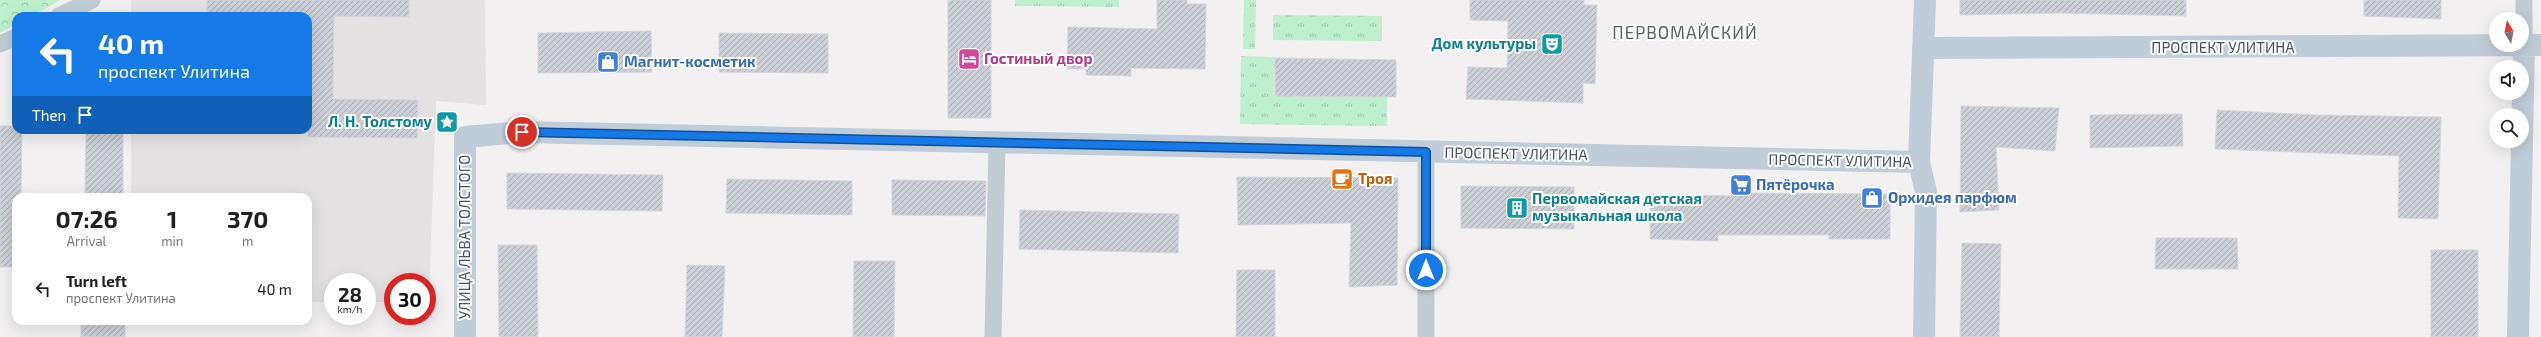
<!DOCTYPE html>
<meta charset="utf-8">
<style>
body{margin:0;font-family:"Exo 2",sans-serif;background:#f6f6f6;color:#202124;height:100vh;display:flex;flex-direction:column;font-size:15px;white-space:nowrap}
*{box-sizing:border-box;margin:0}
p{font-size:13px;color:#757577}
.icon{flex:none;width:22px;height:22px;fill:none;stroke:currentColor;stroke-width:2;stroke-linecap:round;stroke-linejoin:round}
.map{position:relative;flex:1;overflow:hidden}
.sheet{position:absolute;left:12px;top:193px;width:300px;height:132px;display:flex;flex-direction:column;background:#fff;border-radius:12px;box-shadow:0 4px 16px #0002}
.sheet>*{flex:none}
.guide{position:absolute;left:12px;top:12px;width:300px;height:122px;border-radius:12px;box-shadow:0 4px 16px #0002;background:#1579e7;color:#fff;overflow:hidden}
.needle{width:26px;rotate:350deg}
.buttons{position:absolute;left:2489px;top:12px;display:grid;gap:8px}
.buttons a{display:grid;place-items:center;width:40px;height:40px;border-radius:50%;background:#fff;box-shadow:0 4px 16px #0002;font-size:20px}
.speed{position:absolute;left:324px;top:273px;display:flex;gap:8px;font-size:20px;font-weight:700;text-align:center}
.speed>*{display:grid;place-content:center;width:52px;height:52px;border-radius:50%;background:#fff;box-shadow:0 4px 16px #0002;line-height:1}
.speed small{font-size:10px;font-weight:400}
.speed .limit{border:6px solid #d22;background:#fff;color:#111}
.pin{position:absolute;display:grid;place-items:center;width:34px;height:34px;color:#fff;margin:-17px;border:2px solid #fff;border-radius:50%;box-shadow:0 1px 4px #0007}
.me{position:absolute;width:44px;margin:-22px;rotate:0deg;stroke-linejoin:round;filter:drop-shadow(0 0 3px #0008)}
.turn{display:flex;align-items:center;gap:14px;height:84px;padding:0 20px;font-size:18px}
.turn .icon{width:52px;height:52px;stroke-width:2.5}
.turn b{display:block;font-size:28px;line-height:34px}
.then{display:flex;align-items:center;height:38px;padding:0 20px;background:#0003;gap:8px;font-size:15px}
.eta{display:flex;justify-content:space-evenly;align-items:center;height:68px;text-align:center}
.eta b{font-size:24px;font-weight:700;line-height:28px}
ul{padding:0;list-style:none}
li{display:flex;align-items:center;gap:12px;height:56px;padding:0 20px}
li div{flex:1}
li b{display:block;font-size:15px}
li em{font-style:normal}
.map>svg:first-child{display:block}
</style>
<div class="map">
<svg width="2541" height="337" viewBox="0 0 2541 337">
<defs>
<pattern id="grass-tufts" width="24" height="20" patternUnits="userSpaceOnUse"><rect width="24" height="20" fill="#bef0cf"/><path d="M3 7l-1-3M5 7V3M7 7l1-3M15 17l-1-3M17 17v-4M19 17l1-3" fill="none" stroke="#9cc5ab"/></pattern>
<pattern id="forest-crowns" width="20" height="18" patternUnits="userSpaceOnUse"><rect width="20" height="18" fill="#bef0cf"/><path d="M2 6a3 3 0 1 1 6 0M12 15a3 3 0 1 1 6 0" fill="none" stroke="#9cc5ab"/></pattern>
<pattern id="building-hatch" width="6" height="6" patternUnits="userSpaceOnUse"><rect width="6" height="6" fill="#cccfd5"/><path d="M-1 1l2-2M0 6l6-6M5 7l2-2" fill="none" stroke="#a7abb0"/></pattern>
</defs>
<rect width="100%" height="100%" fill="#f2f0f0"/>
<path fill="#e3e1e2" d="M131 0H485L486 105 436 101 429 301H427V282H393V302H367V282H333V302H308V197H131V130H308V16H131Z"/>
<path fill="url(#grass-tufts)" d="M1015 0H1119V7L1015 6Z
M1244 0H1256L1255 49H1243Z
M1273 15 1382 16V41L1273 40Z
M1241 56 1275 57 1274 96 1387 97V126L1240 124Z"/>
<path fill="url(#forest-crowns)" d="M0 0H61L31 16H16V24L0 33Z"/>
<path fill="url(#building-hatch)" stroke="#d4d6db" d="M207 0H409V17L334 16 333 99 418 100 417 138 308 137V16H207Z
M948 0H991V118H948Z
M1157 0H1187V4H1206L1205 69 1131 68V76L1086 75V69H1067L1068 27 1157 29Z
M1470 0H1584V5H1597L1595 84 1583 83V103L1466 99 1468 67 1507 68 1508 21 1470 20Z
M1960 0H2186V16L2059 13 1960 15Z
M2364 0H2441V19L2364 16Z
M651 31 652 72 538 73V33Z
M719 33 828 34V73L719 72Z
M1275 58 1396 60V97L1275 96Z
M1961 106 2059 108 2055 151 1996 147 1999 210 1960 212Z
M2217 110 2317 115 2441 117 2438 219 2398 218 2399 156 2215 149Z
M2182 114 2183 146 2090 148V115Z
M0 126H16V130H22L21 197H16V267H0Z
M86 130H123V197H85Z
M507 173 663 175 662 211 507 209Z
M1237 177 1398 178 1397 285 1349 287 1351 223 1238 225Z
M727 179 852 181V215L726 213Z
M892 180 986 181 985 216 892 215Z
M1461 186 1574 187V229L1461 228Z
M1731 193 1890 194V239H1829V235H1718V241L1650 239 1651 194 1731 196Z
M1020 210 1179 214 1178 253 1019 249Z
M2156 238H2237L2238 269H2155Z
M1962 243 2001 244 1999 337H1960Z
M498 245H537L538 337H499Z
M2431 250H2478V337H2431Z
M854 261H895L894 337H853Z
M687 265 725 266 722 337H685Z
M1237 270H1275V337H1236Z
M81 321H125V337H81Z"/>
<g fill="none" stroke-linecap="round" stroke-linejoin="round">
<path stroke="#c0cbd2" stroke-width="17" d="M59 16 92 0
M0 44 16 37
M2524 47V0
M993 337 997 142
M1426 337V152"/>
<path stroke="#c0ccd7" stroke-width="22" d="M1923 48 2541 45
M2522 139 2524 47
M465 337V137L522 132 1919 162
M1924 337 1926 192 1919 162 1925 0
M2518 337 2522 141"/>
</g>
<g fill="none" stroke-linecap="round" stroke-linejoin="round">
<g stroke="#0e4f96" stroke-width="10">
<path id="route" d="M522 132 1426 152V270"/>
</g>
<use href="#route" stroke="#1579e7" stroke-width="7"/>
</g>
<defs>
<g id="theatre-square" transform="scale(1.15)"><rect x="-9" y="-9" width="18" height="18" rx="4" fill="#0f9aa8" stroke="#fff"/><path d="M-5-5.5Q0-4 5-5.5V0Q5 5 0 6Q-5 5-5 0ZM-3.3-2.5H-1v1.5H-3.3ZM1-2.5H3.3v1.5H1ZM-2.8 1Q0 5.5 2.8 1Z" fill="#fff"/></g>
<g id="hotel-square" transform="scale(1.15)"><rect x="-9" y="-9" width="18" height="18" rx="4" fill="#d1479c" stroke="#fff"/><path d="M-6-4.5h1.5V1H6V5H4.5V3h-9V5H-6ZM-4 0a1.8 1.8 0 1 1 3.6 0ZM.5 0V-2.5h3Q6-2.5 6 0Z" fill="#fff"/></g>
<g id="shop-square" transform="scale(1.15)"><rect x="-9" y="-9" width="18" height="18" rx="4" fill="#3f7fe0" stroke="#fff"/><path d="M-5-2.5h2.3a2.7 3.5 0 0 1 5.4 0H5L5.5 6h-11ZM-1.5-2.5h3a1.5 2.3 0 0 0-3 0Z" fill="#fff"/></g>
<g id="sight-square" transform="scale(1.15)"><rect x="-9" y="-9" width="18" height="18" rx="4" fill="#0f9aa8" stroke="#fff"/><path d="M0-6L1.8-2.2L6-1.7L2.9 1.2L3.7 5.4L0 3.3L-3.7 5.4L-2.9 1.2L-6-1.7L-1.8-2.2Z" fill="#fff"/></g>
<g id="cafe-square" transform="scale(1.15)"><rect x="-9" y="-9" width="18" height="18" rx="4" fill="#e8710a" stroke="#fff"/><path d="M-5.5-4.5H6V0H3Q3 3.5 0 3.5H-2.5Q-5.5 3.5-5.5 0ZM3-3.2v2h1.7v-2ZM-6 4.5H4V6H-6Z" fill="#fff"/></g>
<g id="supermarket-square" transform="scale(1.15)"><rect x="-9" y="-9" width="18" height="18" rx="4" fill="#3f7fe0" stroke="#fff"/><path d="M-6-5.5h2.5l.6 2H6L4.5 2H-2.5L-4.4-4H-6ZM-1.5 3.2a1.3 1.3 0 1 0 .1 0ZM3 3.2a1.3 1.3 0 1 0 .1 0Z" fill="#fff"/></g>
<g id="building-square" transform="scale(1.15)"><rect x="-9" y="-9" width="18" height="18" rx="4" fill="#0f9aa8" stroke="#fff"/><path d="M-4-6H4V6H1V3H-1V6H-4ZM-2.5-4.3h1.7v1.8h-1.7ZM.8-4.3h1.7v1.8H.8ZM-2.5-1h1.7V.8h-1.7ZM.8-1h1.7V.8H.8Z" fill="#fff"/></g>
</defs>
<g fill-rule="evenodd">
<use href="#theatre-square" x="1552" y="44"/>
<use href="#hotel-square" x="969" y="59"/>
<use href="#shop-square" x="608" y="62"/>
<use href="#sight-square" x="447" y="122"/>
<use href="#cafe-square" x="1342" y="179"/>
<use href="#supermarket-square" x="1741" y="185"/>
<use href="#shop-square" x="1872" y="198"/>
<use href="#building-square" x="1517" y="208"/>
</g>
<g text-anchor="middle" stroke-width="4" stroke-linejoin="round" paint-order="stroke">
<g font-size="15" font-weight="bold" fill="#0d838f" stroke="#fff" text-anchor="end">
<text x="1536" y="49">Дом культуры</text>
<text x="432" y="127">Л. Н. Толстому</text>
<text x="1532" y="204" text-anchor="start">Первомайская детская<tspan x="1532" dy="17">музыкальная школа</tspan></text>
</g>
<g font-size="15" fill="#47545e" stroke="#fff">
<text x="2223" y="53">ПРОСПЕКТ УЛИТИНА</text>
<text transform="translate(1516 154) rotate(1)" y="5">ПРОСПЕКТ УЛИТИНА</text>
<text transform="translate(1840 161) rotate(1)" y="5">ПРОСПЕКТ УЛИТИНА</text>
<text transform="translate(465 237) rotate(-90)" y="5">УЛИЦА ЛЬВА ТОЛСТОГО</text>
</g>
<g font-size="15" font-weight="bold" fill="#b23c85" stroke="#fff" text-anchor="start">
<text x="984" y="64">Гостиный двор</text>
</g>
<g font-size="15" font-weight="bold" fill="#366cbe" stroke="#fff" text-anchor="start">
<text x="624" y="67">Магнит-косметик</text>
<text x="1756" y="190">Пятёрочка</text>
<text x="1888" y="203">Орхидея парфюм</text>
</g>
<g font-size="15" font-weight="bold" fill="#c56008" stroke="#fff" text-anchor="start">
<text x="1358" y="184">Троя</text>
</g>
<g font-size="17" letter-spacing="1" fill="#5c6165" stroke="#fff">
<text x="1685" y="39">ПЕРВОМАЙСКИЙ</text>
</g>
</g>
</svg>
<div class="buttons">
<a><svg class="needle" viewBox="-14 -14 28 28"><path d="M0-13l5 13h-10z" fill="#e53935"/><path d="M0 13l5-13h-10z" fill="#757577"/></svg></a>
<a><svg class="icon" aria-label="sound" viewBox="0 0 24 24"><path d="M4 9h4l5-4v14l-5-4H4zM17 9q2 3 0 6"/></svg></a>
<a><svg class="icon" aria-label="search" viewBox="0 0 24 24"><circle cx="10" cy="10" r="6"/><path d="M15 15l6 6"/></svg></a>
</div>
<div class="speed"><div>28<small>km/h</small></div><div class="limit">30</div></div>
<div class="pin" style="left:522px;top:132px;background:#d93025"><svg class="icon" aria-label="arrive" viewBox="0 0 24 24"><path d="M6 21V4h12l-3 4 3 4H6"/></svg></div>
<svg class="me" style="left:1426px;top:270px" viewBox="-20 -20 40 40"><circle r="17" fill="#1579e7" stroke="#fff" stroke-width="3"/><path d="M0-11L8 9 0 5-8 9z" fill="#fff"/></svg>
<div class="guide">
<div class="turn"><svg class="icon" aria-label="left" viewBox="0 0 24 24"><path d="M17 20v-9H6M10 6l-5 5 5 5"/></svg><div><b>40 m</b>проспект Улитина</div></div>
<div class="then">Then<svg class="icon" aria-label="arrive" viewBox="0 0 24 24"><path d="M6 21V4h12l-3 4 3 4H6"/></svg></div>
</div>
<section class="sheet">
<div class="eta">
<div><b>07:26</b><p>Arrival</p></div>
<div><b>1</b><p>min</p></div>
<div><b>370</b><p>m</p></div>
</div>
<ul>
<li><svg class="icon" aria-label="left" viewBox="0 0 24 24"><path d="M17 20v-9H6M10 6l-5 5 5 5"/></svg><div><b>Turn left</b><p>проспект Улитина</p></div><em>40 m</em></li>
</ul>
</section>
</div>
